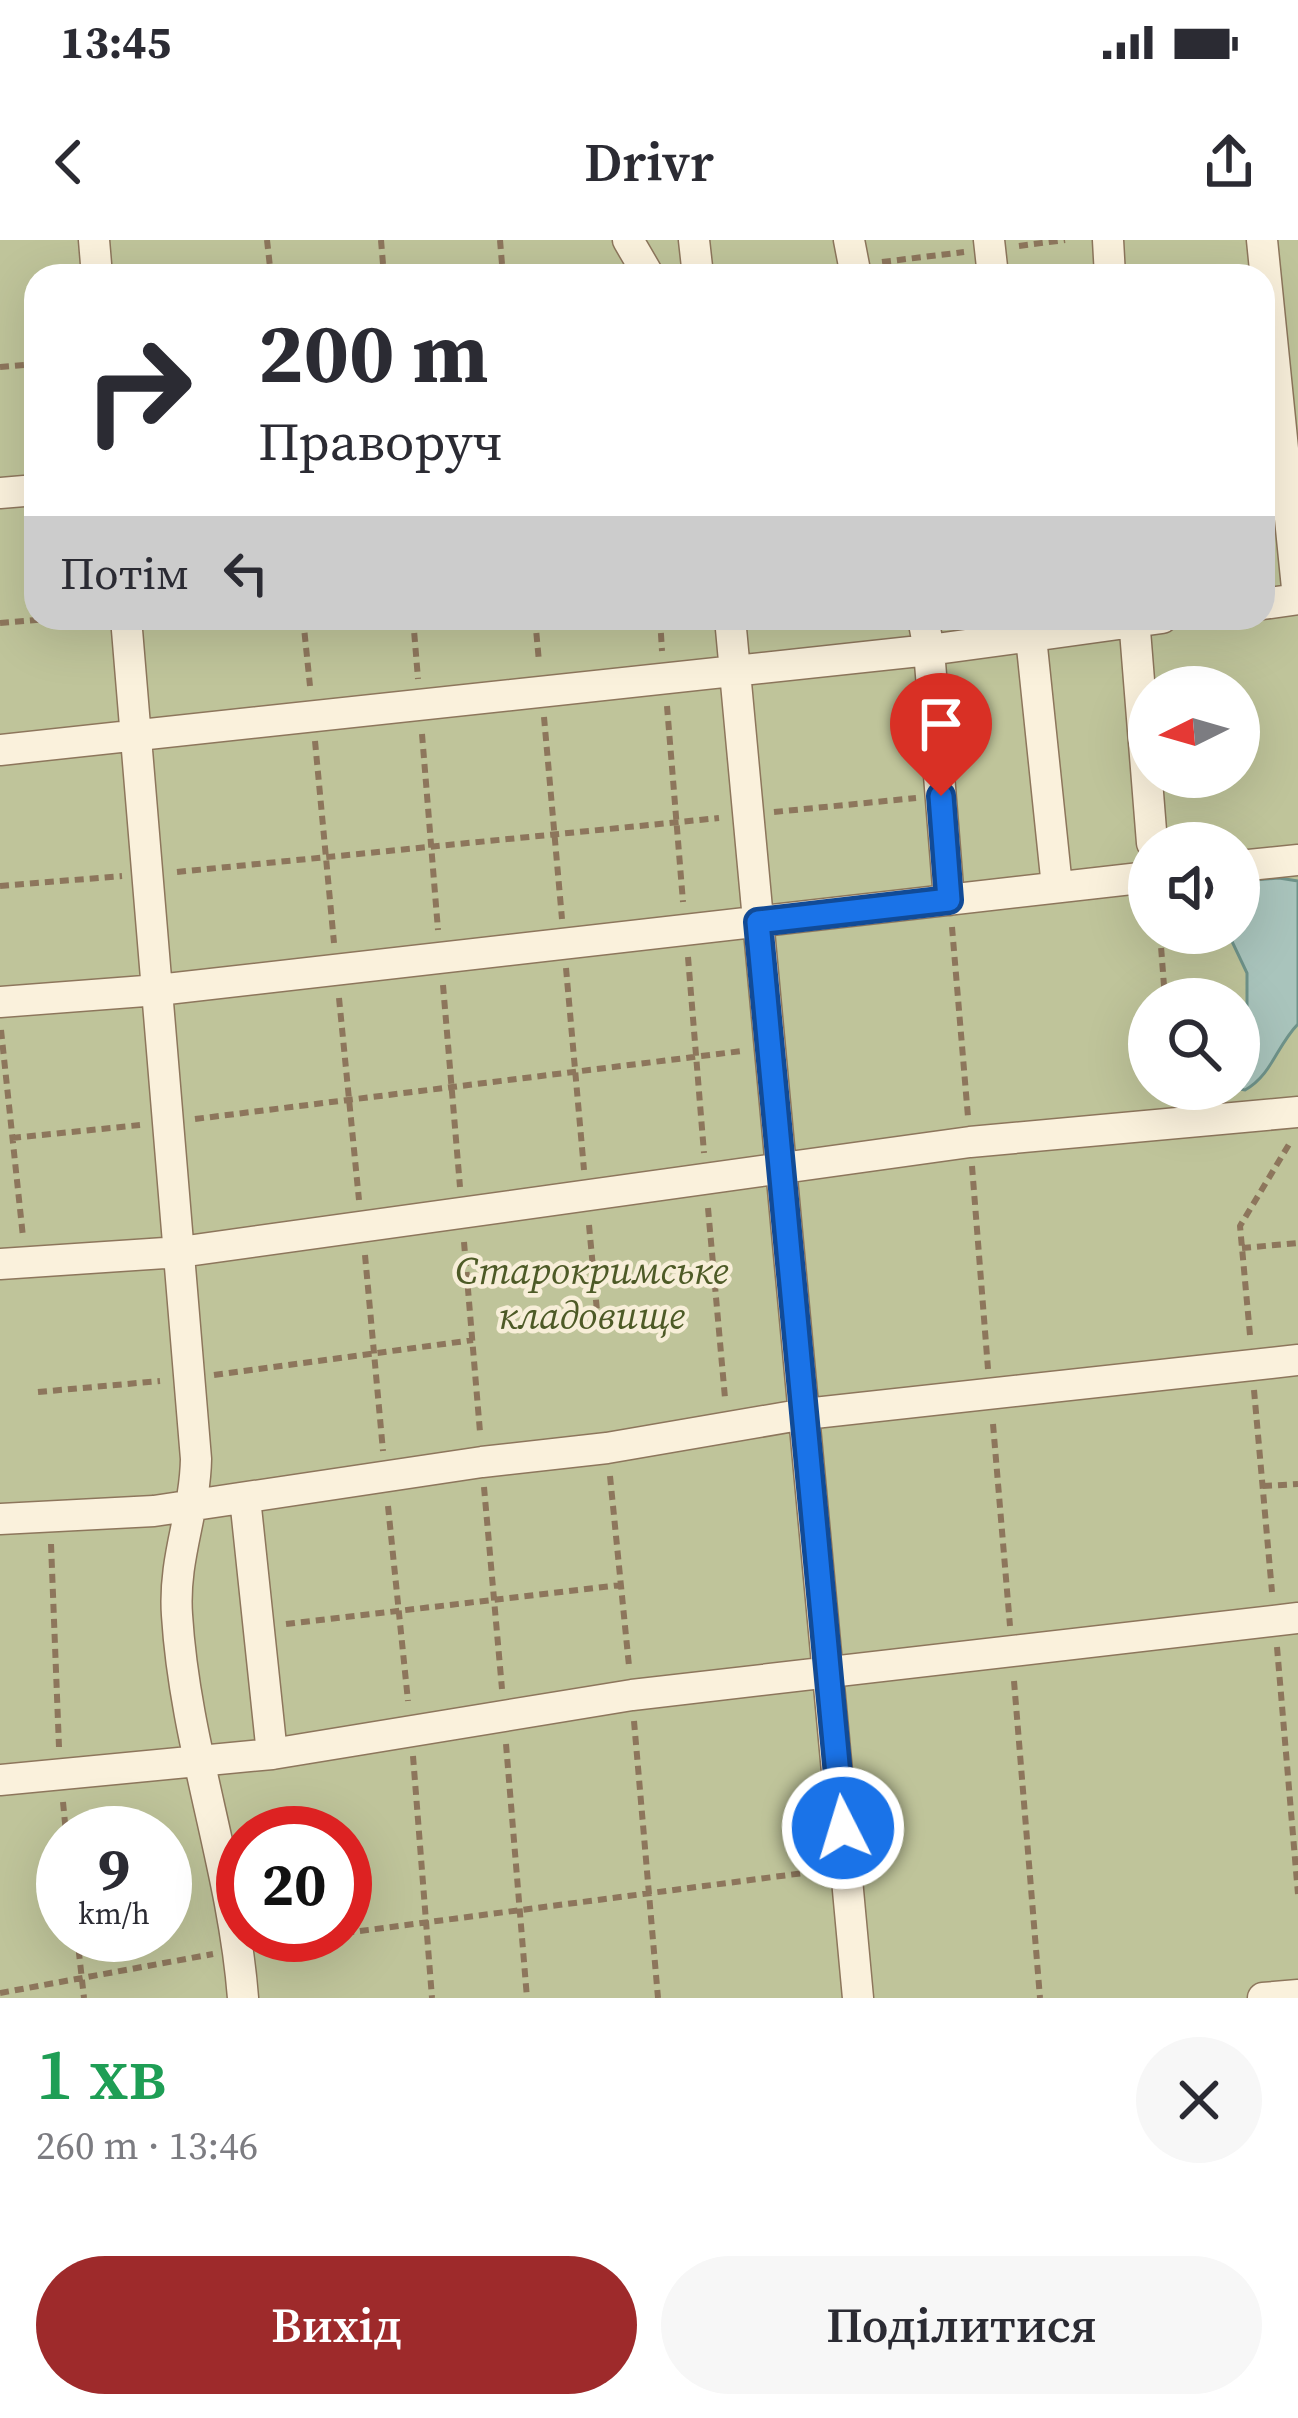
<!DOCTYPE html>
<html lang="uk">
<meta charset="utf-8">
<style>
body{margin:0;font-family:"Source Serif 4",serif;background:#f7f7f7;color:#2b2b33;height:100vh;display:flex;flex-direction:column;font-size:45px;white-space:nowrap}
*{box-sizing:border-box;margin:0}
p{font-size:39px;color:#7c7c81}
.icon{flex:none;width:66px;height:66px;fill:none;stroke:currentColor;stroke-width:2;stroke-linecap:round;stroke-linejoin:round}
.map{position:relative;height:1758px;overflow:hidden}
.side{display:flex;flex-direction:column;background:#fff;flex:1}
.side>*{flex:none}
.banner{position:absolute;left:24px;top:24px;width:1251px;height:366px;border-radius:36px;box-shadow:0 12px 48px #0002;background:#fff;color:#2b2b33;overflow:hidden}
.needle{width:78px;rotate:265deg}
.tools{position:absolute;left:1128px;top:426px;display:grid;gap:24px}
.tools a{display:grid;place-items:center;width:132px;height:132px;border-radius:50%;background:#fff;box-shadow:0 12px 48px #0002;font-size:60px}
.speed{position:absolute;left:36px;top:1566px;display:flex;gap:24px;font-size:60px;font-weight:700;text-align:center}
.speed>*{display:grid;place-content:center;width:156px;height:156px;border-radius:50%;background:#fff;box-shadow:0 12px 48px #0002;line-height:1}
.speed small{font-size:30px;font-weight:400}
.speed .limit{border:18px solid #d22;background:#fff;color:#111}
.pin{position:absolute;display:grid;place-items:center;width:102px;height:102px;color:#fff;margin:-123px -51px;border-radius:50% 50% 50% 0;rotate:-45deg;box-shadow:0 0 12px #0007}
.pin .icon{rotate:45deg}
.me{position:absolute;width:132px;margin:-66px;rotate:355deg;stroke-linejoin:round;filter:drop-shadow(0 0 9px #0008)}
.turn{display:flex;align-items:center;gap:42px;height:252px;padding:0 36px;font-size:54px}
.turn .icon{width:156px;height:156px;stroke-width:2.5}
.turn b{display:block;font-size:84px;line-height:102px}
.then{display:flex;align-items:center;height:114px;padding:0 36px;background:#0003;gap:24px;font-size:45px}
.round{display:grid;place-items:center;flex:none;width:126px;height:126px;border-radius:63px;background:#f7f7f7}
.overview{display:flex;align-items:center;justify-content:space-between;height:204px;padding:0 36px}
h1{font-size:72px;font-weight:600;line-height:90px;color:#1e9e55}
.action{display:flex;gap:24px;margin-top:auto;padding:24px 36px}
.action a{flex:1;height:138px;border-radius:72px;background:#9e2a2b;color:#fff;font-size:48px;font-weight:600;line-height:138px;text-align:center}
.action a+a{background:#f7f7f7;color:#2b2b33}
.status{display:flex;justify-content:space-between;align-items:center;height:84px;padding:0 60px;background:#fff;direction:ltr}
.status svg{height:33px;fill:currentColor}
header{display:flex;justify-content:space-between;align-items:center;height:156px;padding:0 36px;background:#fff;font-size:54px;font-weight:600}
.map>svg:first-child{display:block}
</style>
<div class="status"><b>13:45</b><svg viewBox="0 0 49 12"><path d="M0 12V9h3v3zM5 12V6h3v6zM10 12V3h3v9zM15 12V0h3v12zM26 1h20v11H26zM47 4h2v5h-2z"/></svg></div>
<header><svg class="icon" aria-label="back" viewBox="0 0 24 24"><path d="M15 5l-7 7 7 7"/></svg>Drivr<svg class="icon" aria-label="share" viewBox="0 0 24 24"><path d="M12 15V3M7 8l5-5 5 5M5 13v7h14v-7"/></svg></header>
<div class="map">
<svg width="1298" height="1758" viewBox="0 0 1298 1758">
<rect width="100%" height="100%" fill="#f0e4c8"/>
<path fill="#bfc49a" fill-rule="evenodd" d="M0 0H1298V1758H0ZM36 36H1263V378H36ZM1149 447H1239V537H1149ZM1149 603H1239V693H1149ZM1149 759H1239V849H1149ZM63 1593H165V1695H63ZM243 1593H345V1695H243Z"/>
<path fill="#a9c4bc" stroke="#6f938a" stroke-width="3" d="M1279 638 1298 641V784C1277 805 1272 835 1245 850L1239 849V782L1247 766V733L1228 693H1239V648L1255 640Z"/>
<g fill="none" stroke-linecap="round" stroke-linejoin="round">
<g stroke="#8d765c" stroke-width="33">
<path id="minor" d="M94 0 97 36
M628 0 649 36
M694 0 698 36
M849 0 856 36
M989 0 993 36
M1108 0 1110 36
M1262 0 1298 358
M0 253 36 250
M1263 364 1298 359
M126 378 196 1219C195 1273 173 1318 177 1375 185 1505 233 1628 243 1758
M730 378 858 1758
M923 378 929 410 949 660
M1029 378 1057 647
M1134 378 1152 603
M0 510 929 410 1162 378
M1239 626 1298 620
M0 762 158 750 1149 637
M0 1024 180 1012 970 902 1298 872
M245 1258 272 1514
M0 1279 154 1271 482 1222 607 1208 805 1174 1298 1120
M0 1540 272 1514 632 1455 1298 1378
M1263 1758 1298 1755"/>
</g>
<path stroke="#8d765c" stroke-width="6" stroke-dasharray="9 6" stroke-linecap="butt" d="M267 0 271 36
M381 0 384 36
M500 0 503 36
M1019 6 1065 0
M882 22 964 12
M0 127 36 124
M303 378 310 446
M413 378 418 439
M535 378 539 422
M660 378 662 411
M0 383 60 378
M667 466 683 662
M544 477 562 679
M422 494 438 690
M315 501 334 703
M774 572 916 558
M177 632 719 578
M0 646 122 636
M952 687 968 877
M1160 693 1165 759
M688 717 704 913
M566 728 584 930
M443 745 460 947
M339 758 359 960
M1 790 23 997
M195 879 742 811
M12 898 140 885
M972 926 988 1129
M708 968 725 1158
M589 985 597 1071
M464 1002 480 1192
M1242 1008 1298 1003
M365 1015 383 1211
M1250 1095 1240 986 1291 901
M214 1135 473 1100
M1254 1150 1272 1352
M38 1152 160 1141
M993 1184 1010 1386
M610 1236 629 1426
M1263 1246 1298 1244
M484 1247 502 1449
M388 1266 408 1461
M51 1304 59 1507
M286 1384 621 1345
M1277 1407 1298 1654
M1014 1441 1040 1758
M634 1481 658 1758
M506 1504 527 1758
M413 1516 432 1758
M63 1562 66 1593
M345 1693 819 1631
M77 1695 84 1758
M267 1704 329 1695
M0 1753 213 1714"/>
<use href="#minor" stroke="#faf1dc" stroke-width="30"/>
</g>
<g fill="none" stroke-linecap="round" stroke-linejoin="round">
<g stroke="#114b97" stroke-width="30">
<path id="route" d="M843 1588 758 682 949 660 941 556"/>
</g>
<use href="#route" stroke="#1a73e8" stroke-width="21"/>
</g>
<g text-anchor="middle" stroke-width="9" stroke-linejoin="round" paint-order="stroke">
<g font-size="39" font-style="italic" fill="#4d5a26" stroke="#f7eed8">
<text x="592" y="1044">Старокримське<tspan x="592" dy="45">кладовище</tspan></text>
</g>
</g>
</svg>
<div class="tools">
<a><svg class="needle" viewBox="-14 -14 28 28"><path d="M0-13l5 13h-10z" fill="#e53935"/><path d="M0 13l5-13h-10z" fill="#7c7c81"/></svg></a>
<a><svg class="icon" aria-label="sound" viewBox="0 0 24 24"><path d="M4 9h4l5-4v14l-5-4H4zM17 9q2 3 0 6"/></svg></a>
<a><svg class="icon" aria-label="search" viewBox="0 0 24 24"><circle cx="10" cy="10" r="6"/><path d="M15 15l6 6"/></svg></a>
</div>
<div class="speed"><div>9<small>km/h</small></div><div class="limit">20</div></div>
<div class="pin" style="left:941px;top:556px;background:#d93025"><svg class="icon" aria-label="arrive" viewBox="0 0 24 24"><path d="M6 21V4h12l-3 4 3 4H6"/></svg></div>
<svg class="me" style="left:843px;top:1588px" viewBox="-20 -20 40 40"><circle r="17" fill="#1a73e8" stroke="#fff" stroke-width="3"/><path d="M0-11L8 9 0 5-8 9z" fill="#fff"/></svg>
<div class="banner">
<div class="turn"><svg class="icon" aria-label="right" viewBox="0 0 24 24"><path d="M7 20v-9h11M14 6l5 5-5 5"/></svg><div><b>200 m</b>Праворуч</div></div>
<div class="then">Потім<svg class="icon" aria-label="left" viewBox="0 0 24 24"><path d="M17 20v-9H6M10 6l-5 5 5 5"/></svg></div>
</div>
</div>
<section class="side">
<div class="overview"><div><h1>1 хв</h1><p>260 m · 13:46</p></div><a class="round"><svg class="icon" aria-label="close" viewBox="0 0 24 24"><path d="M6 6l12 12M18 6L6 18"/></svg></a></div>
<div class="action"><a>Вихід</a><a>Поділитися</a></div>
</section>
